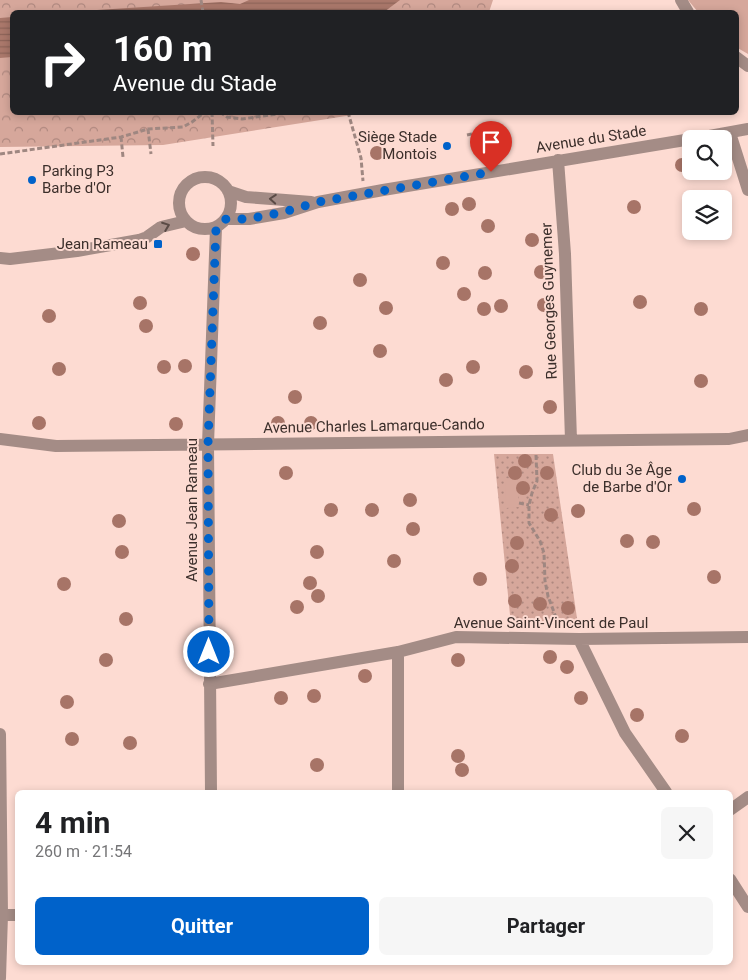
<!DOCTYPE html>
<html lang="fr">
<meta charset="utf-8">
<style>
body{margin:0;font-family:Roboto,sans-serif;background:#f6f6f6;color:#202124;height:100vh;display:flex;flex-direction:column;font-size:19px;white-space:nowrap}
*{box-sizing:border-box;margin:0}
p{font-size:16px;color:#757577}
.icon{flex:none;width:28px;height:28px;fill:none;stroke:currentColor;stroke-width:2;stroke-linecap:round;stroke-linejoin:round}
.map{position:relative;flex:1;overflow:hidden}
.details{position:absolute;left:15px;top:790px;width:718px;height:175px;display:flex;flex-direction:column;background:#fff;border-radius:8px;box-shadow:0 2px 8px #0003}
.details>*{flex:none}
.guide{position:absolute;left:10px;top:10px;width:729px;height:105px;border-radius:8px;box-shadow:0 2px 8px #0003;background:#202124;color:#fff;overflow:hidden}
.fabs{position:absolute;left:682px;top:130px;display:grid;gap:10px}
.fabs a{display:grid;place-items:center;width:50px;height:50px;border-radius:8px;background:#fff;box-shadow:0 2px 8px #0003;font-size:25px}
.pin{position:absolute;display:grid;place-items:center;width:42px;height:42px;color:#fff;margin:-51px -21px;border-radius:50% 50% 50% 0;rotate:-45deg;box-shadow:0 0 5px #0007}
.pin .icon{rotate:45deg}
.me{position:absolute;width:55px;margin:-28px;rotate:0deg;stroke-linejoin:round;filter:drop-shadow(0 0 4px #0008)}
.turn{display:flex;align-items:center;gap:18px;height:105px;padding:0 20px;font-size:22px}
.turn .icon{width:65px;height:65px;stroke-width:2.5}
.turn b{display:block;font-size:35px;line-height:42px}
.round{display:grid;place-items:center;flex:none;width:52px;height:52px;border-radius:8px;background:#f6f6f6}
.summary{display:flex;align-items:center;justify-content:space-between;height:85px;padding:0 20px}
h1{font-size:30px;font-weight:700;line-height:38px}
.action{display:flex;gap:10px;margin-top:auto;padding:10px 20px}
.action a{flex:1;height:58px;border-radius:8px;background:#0062ca;color:#fff;font-size:20px;font-weight:700;line-height:58px;text-align:center}
.action a+a{background:#f6f6f6;color:#202124}
.map>svg:first-child{display:block}
</style>
<div class="map">
<svg width="748" height="980" viewBox="0 0 748 980">
<defs>
<pattern id="forest-crowns" width="20" height="18" patternUnits="userSpaceOnUse" patternTransform="scale(1.25)"><rect width="20" height="18" fill="#d6a79b"/><path d="M2 6a3 3 0 1 1 6 0M12 15a3 3 0 1 1 6 0" fill="none" stroke="#af887f"/></pattern>
<pattern id="park-dots" width="8" height="8" patternUnits="userSpaceOnUse" patternTransform="scale(1.25)"><rect width="8" height="8" fill="#d6a79b"/><path d="M2 2h.1M6 6h.1" fill="none" stroke="#af887f" stroke-width="1.8" stroke-linecap="round"/></pattern>
<pattern id="water-rules" width="6" height="5" patternUnits="userSpaceOnUse" patternTransform="scale(1.25)"><rect width="6" height="5" fill="#aa786b"/><path d="M0 2.5h6" fill="none" stroke="#8c6358"/></pattern>
</defs>
<rect width="100%" height="100%" fill="#fddbd2"/>
<path fill="url(#forest-crowns)" d="M0 0H493L489 12H12V112L365 113 163 145 0 147Z"/>
<path fill="url(#park-dots)" d="M494 454H553L578 625H511Z"/>
<path fill="#d6a79b" d="M688 0H748V54L736 47V12H698Z
M505 478 517 479 519 507 506 508Z"/>
<path fill="url(#water-rules)" d="M249 0H400L384 12H66L221 2 240 4Z
M12 17V57L0 58V18Z"/>
<g fill="none" stroke-linecap="round" stroke-linejoin="round">
<path stroke="#9f8781" stroke-width="3" stroke-dasharray="5 2.5" stroke-linecap="butt" d="M201 0 203 12
M212 112 213 146
M220 112 227 117 242 119 291 112
M348 112 361 158 363 181
M148 129 151 154
M467 135 484 131
M121 137 123 157
M0 154 121 137 148 129 183 127 192 122 205 112
M536 455 537 481 532 493 529 505V523L540 541 544 553 545 581 548 596 558 623
M519 503 529 505"/>
<path stroke="#a48c86" stroke-width="12" d="M681 0 688 12
M736 57 748 66
M730 133 748 190
M693 139 748 129
M558 160 565 254 571 440
M179 203a26 26 0 1 1 52 0a26 26 0 1 1-52 0Z
M228 191 246 197 311 202
M226 219H249L284 213 318 202 383 190 691 139
M0 258 10 259 77 251 139 240 147 237 161 227 186 221
M0 439 56 446 729 439 748 435
M579 639 625 733 666 792
M209 684 398 652 456 637 579 639 748 637
M0 734 2 915 0 978
M211 792 208 444 216 228
M398 792V652
M730 810 748 797
M730 879 748 907
M0 915H18"/>
</g>
<g fill="#a77467">
<circle cx="377" cy="153" r="7"/>
<circle cx="682" cy="165" r="7"/>
<circle cx="469" cy="204" r="7"/>
<circle cx="634" cy="207" r="7"/>
<circle cx="452" cy="209" r="7"/>
<circle cx="488" cy="226" r="7"/>
<circle cx="532" cy="240" r="7"/>
<circle cx="193" cy="254" r="7"/>
<circle cx="443" cy="263" r="7"/>
<circle cx="541" cy="272" r="7"/>
<circle cx="485" cy="273" r="7"/>
<circle cx="360" cy="280" r="7"/>
<circle cx="464" cy="294" r="7"/>
<circle cx="640" cy="302" r="7"/>
<circle cx="140" cy="303" r="7"/>
<circle cx="544" cy="305" r="7"/>
<circle cx="501" cy="306" r="7"/>
<circle cx="386" cy="308" r="7"/>
<circle cx="484" cy="309" r="7"/>
<circle cx="701" cy="309" r="7"/>
<circle cx="49" cy="316" r="7"/>
<circle cx="320" cy="323" r="7"/>
<circle cx="146" cy="326" r="7"/>
<circle cx="380" cy="351" r="7"/>
<circle cx="185" cy="366" r="7"/>
<circle cx="164" cy="367" r="7"/>
<circle cx="473" cy="367" r="7"/>
<circle cx="59" cy="369" r="7"/>
<circle cx="526" cy="372" r="7"/>
<circle cx="446" cy="380" r="7"/>
<circle cx="701" cy="381" r="7"/>
<circle cx="295" cy="397" r="7"/>
<circle cx="550" cy="407" r="7"/>
<circle cx="39" cy="423" r="7"/>
<circle cx="278" cy="423" r="7"/>
<circle cx="311" cy="423" r="7"/>
<circle cx="176" cy="424" r="7"/>
<circle cx="525" cy="461" r="7"/>
<circle cx="286" cy="473" r="7"/>
<circle cx="515" cy="473" r="7"/>
<circle cx="547" cy="473" r="7"/>
<circle cx="523" cy="488" r="7"/>
<circle cx="410" cy="500" r="7"/>
<circle cx="694" cy="509" r="7"/>
<circle cx="331" cy="510" r="7"/>
<circle cx="372" cy="510" r="7"/>
<circle cx="578" cy="511" r="7"/>
<circle cx="551" cy="515" r="7"/>
<circle cx="119" cy="521" r="7"/>
<circle cx="413" cy="529" r="7"/>
<circle cx="627" cy="541" r="7"/>
<circle cx="653" cy="542" r="7"/>
<circle cx="517" cy="543" r="7"/>
<circle cx="122" cy="552" r="7"/>
<circle cx="317" cy="552" r="7"/>
<circle cx="394" cy="561" r="7"/>
<circle cx="512" cy="566" r="7"/>
<circle cx="714" cy="577" r="7"/>
<circle cx="480" cy="579" r="7"/>
<circle cx="310" cy="583" r="7"/>
<circle cx="64" cy="584" r="7"/>
<circle cx="318" cy="596" r="7"/>
<circle cx="515" cy="601" r="7"/>
<circle cx="540" cy="604" r="7"/>
<circle cx="297" cy="607" r="7"/>
<circle cx="568" cy="608" r="7"/>
<circle cx="126" cy="619" r="7"/>
<circle cx="550" cy="657" r="7"/>
<circle cx="106" cy="660" r="7"/>
<circle cx="458" cy="660" r="7"/>
<circle cx="567" cy="667" r="7"/>
<circle cx="365" cy="676" r="7"/>
<circle cx="314" cy="696" r="7"/>
<circle cx="281" cy="698" r="7"/>
<circle cx="581" cy="698" r="7"/>
<circle cx="67" cy="702" r="7"/>
<circle cx="637" cy="715" r="7"/>
<circle cx="682" cy="736" r="7"/>
<circle cx="72" cy="739" r="7"/>
<circle cx="130" cy="743" r="7"/>
<circle cx="458" cy="756" r="7"/>
<circle cx="317" cy="765" r="7"/>
<circle cx="462" cy="770" r="7"/>
</g>
<defs><path id="oneway-chevron" d="M-2-3.5L2.5 0L-2 3.5" fill="none" stroke-width="1.6" stroke-linecap="round" stroke-linejoin="round" transform="scale(1.25)"/></defs>
<g stroke="#5b4b46">
<use href="#oneway-chevron" transform="translate(273 199) rotate(-176)"/>
<use href="#oneway-chevron" transform="translate(166 226) rotate(-21)"/>
</g>
<g fill="none" stroke-linecap="round" stroke-linejoin="round">
<path stroke="#0062ca" stroke-width="9" stroke-dasharray="0 16.2" d="M209 652 208 444 216 228 226 219H248L284 212 318 202 491 172"/>
</g>
<g fill="#0062ca" stroke="#fddbd2" stroke-width="2">
<circle cx="447" cy="146" r="5"/>
<circle cx="32" cy="180" r="5"/>
<rect x="153" y="239" width="10" height="10" rx="2.5"/>
<circle cx="682" cy="479" r="5"/>
</g>
<g text-anchor="middle" stroke-width="4" stroke-linejoin="round" paint-order="stroke">
<g font-size="15" fill="#3c2f2b" stroke="#fddbd2" text-anchor="end">
<text x="437" y="142">Siège Stade<tspan x="437" dy="17">Montois</tspan></text>
<text x="42" y="176" text-anchor="start">Parking P3<tspan x="42" dy="17">Barbe d'Or</tspan></text>
<text x="148" y="249">Jean Rameau</text>
<text x="672" y="475">Club du 3e Âge<tspan x="672" dy="17">de Barbe d'Or</tspan></text>
</g>
<g font-size="15" fill="#3c2f2b" stroke="#fddbd2">
<text transform="translate(591 139) rotate(-9)" y="5">Avenue du Stade</text>
<text transform="translate(549 301) rotate(-92)" y="5">Rue Georges Guynemer</text>
<text transform="translate(374 426) rotate(-1)" y="5">Avenue Charles Lamarque-Cando</text>
<text transform="translate(192 510) rotate(-90)" y="5">Avenue Jean Rameau</text>
<text x="551" y="628">Avenue Saint-Vincent de Paul</text>
</g>
</g>
</svg>
<div class="fabs">
<a><svg class="icon" aria-label="search" viewBox="0 0 24 24"><circle cx="10" cy="10" r="6"/><path d="M15 15l6 6"/></svg></a>
<a><svg class="icon" aria-label="layers" viewBox="0 0 24 24"><path d="M12 4l9 5-9 5-9-5zM3 14l9 5 9-5"/></svg></a>
</div>
<div class="pin" style="left:491px;top:172px;background:#d93025"><svg class="icon" aria-label="arrive" viewBox="0 0 24 24"><path d="M6 21V4h12l-3 4 3 4H6"/></svg></div>
<svg class="me" style="left:209px;top:652px" viewBox="-20 -20 40 40"><circle r="17" fill="#0062ca" stroke="#fff" stroke-width="3"/><path d="M0-11L8 9 0 5-8 9z" fill="#fff"/></svg>
<div class="guide">
<div class="turn"><svg class="icon" aria-label="right" viewBox="0 0 24 24"><path d="M7 20v-9h11M14 6l5 5-5 5"/></svg><div><b>160 m</b>Avenue du Stade</div></div>
</div>
<section class="details">
<div class="summary"><div><h1>4 min</h1><p>260 m · 21:54</p></div><a class="round"><svg class="icon" aria-label="close" viewBox="0 0 24 24"><path d="M6 6l12 12M18 6L6 18"/></svg></a></div>
<div class="action"><a>Quitter</a><a>Partager</a></div>
</section>
</div>
